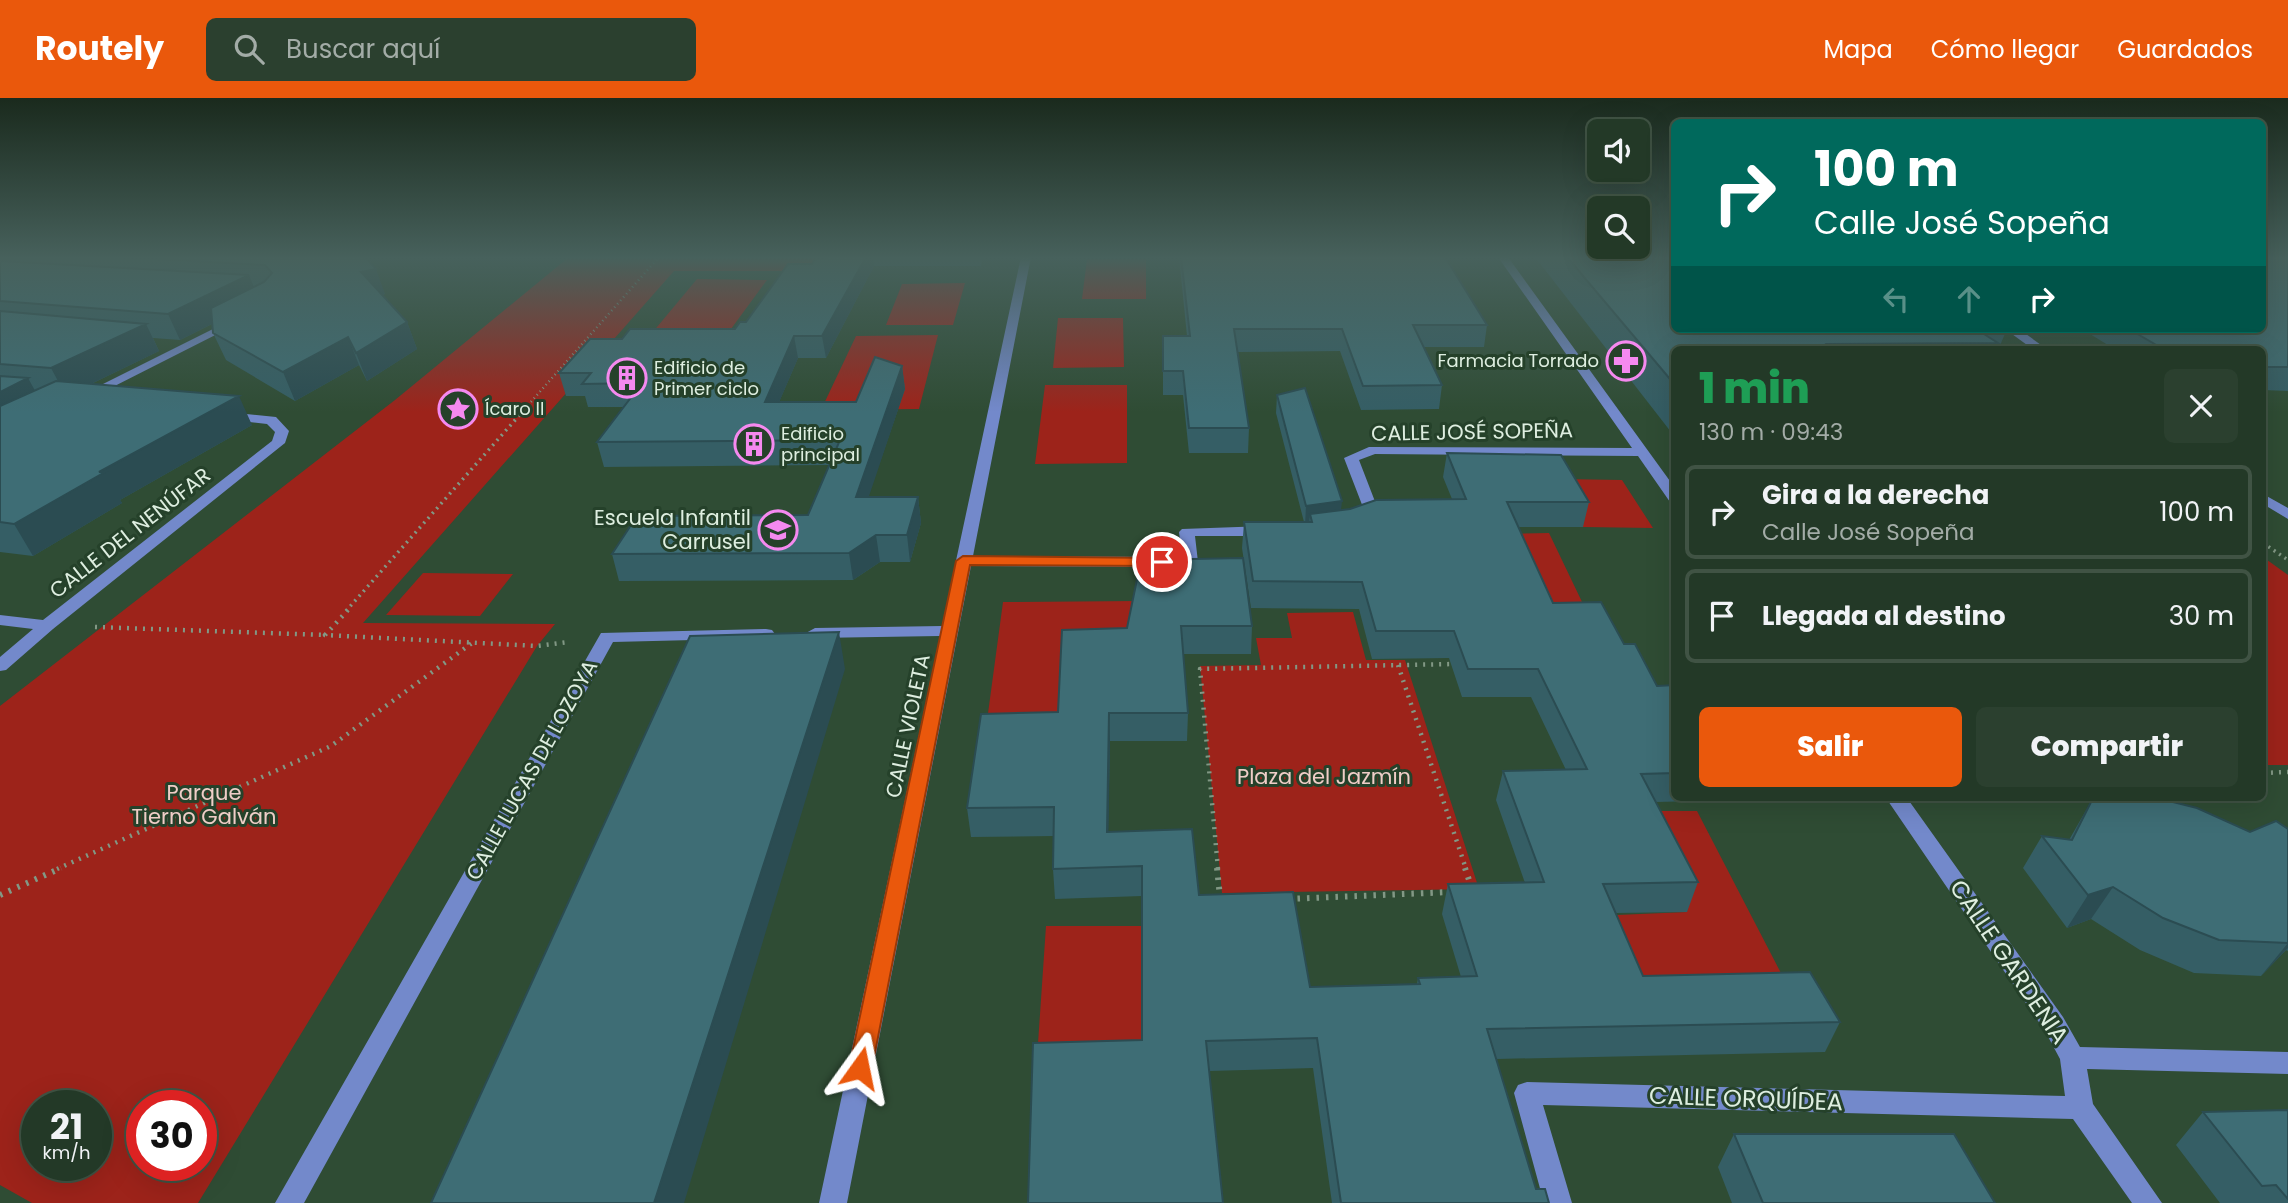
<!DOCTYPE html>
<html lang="es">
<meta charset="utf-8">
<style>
body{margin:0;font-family:Poppins,sans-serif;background:#2b402f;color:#f1f3f6;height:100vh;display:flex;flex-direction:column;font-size:26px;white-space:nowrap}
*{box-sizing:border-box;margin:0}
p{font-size:23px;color:#a3aca7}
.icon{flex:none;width:38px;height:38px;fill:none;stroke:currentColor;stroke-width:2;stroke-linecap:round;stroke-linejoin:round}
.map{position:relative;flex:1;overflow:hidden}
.details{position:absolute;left:1671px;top:248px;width:595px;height:455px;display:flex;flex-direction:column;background:#233927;border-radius:10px;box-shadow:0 7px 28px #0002,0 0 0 2px #405344}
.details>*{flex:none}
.top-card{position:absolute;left:1671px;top:21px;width:595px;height:214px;border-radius:10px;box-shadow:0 7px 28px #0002,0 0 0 2px #405344;background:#00695c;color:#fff;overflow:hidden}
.tools{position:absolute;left:1587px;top:21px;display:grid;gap:14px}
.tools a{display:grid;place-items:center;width:63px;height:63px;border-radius:10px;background:#233927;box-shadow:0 7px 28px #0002,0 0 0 2px #405344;font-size:35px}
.speed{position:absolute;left:21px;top:992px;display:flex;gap:14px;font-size:35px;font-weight:700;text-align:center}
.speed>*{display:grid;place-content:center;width:91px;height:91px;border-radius:50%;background:#233927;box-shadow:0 7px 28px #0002,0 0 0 2px #405344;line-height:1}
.speed small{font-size:18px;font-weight:400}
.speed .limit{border:10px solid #d22;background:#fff;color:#111}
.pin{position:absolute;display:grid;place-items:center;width:60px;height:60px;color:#fff;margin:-30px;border:4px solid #fff;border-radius:50%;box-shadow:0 2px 7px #0007}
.me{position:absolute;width:77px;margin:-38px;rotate:12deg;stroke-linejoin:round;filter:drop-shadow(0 0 5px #0008)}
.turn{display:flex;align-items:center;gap:24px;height:147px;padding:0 28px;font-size:32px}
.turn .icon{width:91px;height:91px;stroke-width:2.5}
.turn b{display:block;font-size:49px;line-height:60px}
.lanes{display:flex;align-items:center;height:66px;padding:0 28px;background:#0003;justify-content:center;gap:35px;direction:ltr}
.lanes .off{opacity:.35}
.round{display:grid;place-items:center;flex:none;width:74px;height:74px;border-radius:10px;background:#2b402f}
.head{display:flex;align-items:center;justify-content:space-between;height:119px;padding:0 28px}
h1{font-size:42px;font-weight:800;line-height:52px;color:#1e9e55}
.button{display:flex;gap:14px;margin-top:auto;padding:14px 28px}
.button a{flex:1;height:80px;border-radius:10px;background:#ea580c;color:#fff;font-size:28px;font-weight:800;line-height:80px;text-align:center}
.button a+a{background:#2b402f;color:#f1f3f6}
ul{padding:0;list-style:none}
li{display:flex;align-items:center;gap:21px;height:94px;margin:0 14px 10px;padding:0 14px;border:4px solid #405344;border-radius:10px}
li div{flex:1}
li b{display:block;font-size:26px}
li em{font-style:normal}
header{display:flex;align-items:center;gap:42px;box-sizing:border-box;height:98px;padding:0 35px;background:#ea580c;color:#fff}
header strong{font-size:33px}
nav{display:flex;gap:38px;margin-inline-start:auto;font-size:24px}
.search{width:490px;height:63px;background:#2b402f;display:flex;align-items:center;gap:18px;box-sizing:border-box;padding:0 24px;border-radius:10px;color:#a3aca7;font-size:26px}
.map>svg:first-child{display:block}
</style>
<header>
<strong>Routely</strong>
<div class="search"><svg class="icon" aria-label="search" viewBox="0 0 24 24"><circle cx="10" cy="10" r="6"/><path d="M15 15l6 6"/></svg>Buscar aquí</div>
<nav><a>Mapa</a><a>Cómo llegar</a><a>Guardados</a></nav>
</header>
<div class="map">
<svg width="2288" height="1105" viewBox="0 0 2288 1105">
<rect width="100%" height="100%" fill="#2f4c34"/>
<path fill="#9d231a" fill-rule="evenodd" d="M569 159H827L819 173H674L363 525 555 526 537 548 198 1105H32L0 1087V608L395 302ZM37 1008H96V1068H37ZM142 1008H201V1068H142Z
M1087 161H1146V201H1082Z
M697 181 767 182 728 235H652Z
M965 185 953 227H886L902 186Z
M1058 220H1123L1124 269 1053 270Z
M938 237 919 311 821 312 856 238Z
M1045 287H1127V365L1035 366Z
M1559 381 1622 382 1653 430 1583 429Z
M1549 435 1595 531 1488 488 1505 436Z
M2263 459 2288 477V667H2263Z
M423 475 513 476 480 518 386 517Z
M1138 503 1139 557 1060 613 984 645 1003 504Z
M1353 514 1366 562H1405L1479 791 1222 795 1200 568 1261 567 1256 540H1292L1287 515Z
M1636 713H1697L1796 904H1630L1594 818 1687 814Z
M1046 828H1142V972L1036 975Z"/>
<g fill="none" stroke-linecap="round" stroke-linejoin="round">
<path stroke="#829885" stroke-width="2.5" stroke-dasharray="1 3.5" stroke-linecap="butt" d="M522 314 659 159"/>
<path stroke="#829885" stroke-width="3.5" stroke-dasharray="2 4.5" stroke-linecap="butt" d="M2263 445 2288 462
M346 513 524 312"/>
<path stroke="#829885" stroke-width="4.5" stroke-dasharray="2 6" stroke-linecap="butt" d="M348 512 325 537 537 548 568 544
M95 529 325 537
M1398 567 1466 771
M2263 675 2288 674
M57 771 331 648 472 545
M1218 771 1200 571 1455 566"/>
<path stroke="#829885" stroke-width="6" stroke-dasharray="2.5 7" stroke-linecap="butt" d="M1217 770 1220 799
M1465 770 1471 788
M0 797 61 770
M1288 801 1451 794"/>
<path fill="#7389cb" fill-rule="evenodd" d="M1021 159H1031L973 458 1182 459 1179 434 1182 431 1266 428 1274 433 1266 438H1195L1198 464 1190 469 971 468 847 1105H819L940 538 815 540 806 535 815 530 942 528Z
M1498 159H1508L1675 390V405L1670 404 1638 358 1375 356 1359 362 1381 419 1371 426H1361L1358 423 1366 417 1344 360 1369 349 1632 350Z
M235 220 239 221V225L89 301H81L79 298Z
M2005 231H2019L2048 252H2034Z
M227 314 276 319 289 333 285 345 53 531 6 572 0 573V559L33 531 0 527V517L43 522 272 343 275 334 267 326 222 321 220 318Z
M2263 396 2288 410V421L2263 406Z
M766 531 772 532 775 536 772 540 613 544 304 1105H275L601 535Z
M1886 700H1907L2063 919 2080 949 2288 954V976L2087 971 2093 1006 2162 1105H2132L2073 1021 1543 1007 1572 1105H1544L1514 995 1518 987 1527 984 2065 998 2060 961 2045 933Z"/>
</g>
<path fill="#355e65" d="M0 159H365L385 196 382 197 407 224 417 251 367 283 359 267 295 303 226 262 213 235 212 226 180 242 153 240 159 253 91 286 252 327 120 402 122 405 33 458 0 454Z
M827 159H983L981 168H874L826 260H798L779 304H856L902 268 905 291 868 399H918L921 425 910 464H880L853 482 619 483 612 456 808 417 829 367 604 369 597 344 624 309H588L585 298H566L559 275 622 241 735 231 746 224 812 166Z
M1179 159H1445L1487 227 1484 249H1424L1442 287 1439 311 1361 312 1340 253 1238 254 1249 330 1248 355H1189L1183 297H1163V238H1187Z
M1535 159H1675V231H2007L1998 252H1675V334H1671Z
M2288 159V293L2263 292V252H2116L2082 231H2263Z
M1277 297 1341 412 1452 401 1443 379 1447 355 1589 404 1583 429H1518L1553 505 1624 546 1657 588 1675 587V700H1740L1739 702 1656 704 1698 784 1687 814 1616 815 1643 878 1840 924 1825 954 1496 961 1536 1091 1549 1105H1332L1313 970 1209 973 1142 942V798L1055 801 1053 771 1054 738 971 739 967 710 1058 614 1127 530 1141 462 1252 528 1251 556H1183L1188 615 1187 643H1110L1108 734 1199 797 1310 889 1417 886 1418 880 1461 879 1442 816 1448 786 1525 785 1496 702 1503 673 1566 672 1531 599H1462L1449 560 1372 561 1359 511 1251 510 1242 450 1244 424H1304L1276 315Z
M2093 700 2250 734 2288 731V853L2286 852 2261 878 2194 875 2140 852 2091 821 2067 830 2023 770 2042 738 2069 742Z
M2288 1012V1105H2220L2176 1047 2203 1014Z
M1734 1036 1995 1105H1732L1718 1069Z"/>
<path fill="#2b4c52" d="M866 159H873L874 168 826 260 822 238Z
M376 171 385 196 371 199 361 174Z
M249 177 259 202 180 242 168 216Z
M407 224 417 251 367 283 356 255Z
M146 226 159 253 66 298 51 270Z
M794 238 798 260 769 328 765 304Z
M348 239 359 267 295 303 283 274Z
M902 268 905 291 860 425 856 399Z
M28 280 44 309 0 331V294Z
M239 298 252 327 120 402 122 405 33 458 14 426 99 374Z
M918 399 921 425 910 464 907 437Z
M1342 403 1340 422 1312 424 1310 416 1309 427 1305 428 1306 408Z
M876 437 880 464 853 482 849 455Z
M839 534 845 571 684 1105H654Z
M1109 615 1110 643 1108 763 1107 734Z
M2113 789 2091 821 2067 830 2088 797Z
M2288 845V850L2286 852 2261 878Z"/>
<path fill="#3e6d75" stroke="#2b4c52" stroke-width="2" d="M117 159H365L376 171 361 174 407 224 356 255 348 239 283 274 213 235 211 210 264 184 272 175 265 167Z
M827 159H866L822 238H794L765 304H856L875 259 902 268 856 399H918L907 437H876L849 455 612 456 637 418 808 417 840 342 597 344 642 285 582 286 591 275H559L590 241H622L630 231H735L740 224H746L788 166H812L816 160H826Z
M1181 159H1445L1487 227H1413L1442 287 1363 288 1342 231H1234L1249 330H1189L1183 273H1163V238H1190Z
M1567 159H1675V231H1976L1998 245 1827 246 1834 252H1675V287Z
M2263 159H2288V269H2263V252H2165L2129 231H2263Z
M0 163 249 177 168 216 0 203Z
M0 213 146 226 51 270 0 266Z
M0 278 28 280 0 294Z
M56 283 239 298 99 374H105L14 426 0 424V308Z
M1305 290 1342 403 1306 408 1277 297Z
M1447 355 1561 357 1589 404H1507L1553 505 1601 504 1624 546H1635L1657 588 1675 587V675L1641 676 1698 784 1603 786 1643 878 1810 874 1840 924 1487 931 1536 1091H1545L1549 1105H1341L1317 940 1206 943 1223 1105H1028L1033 945 1142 942V768L1053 771 1054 709 967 710 981 616 1058 614 1062 532 1127 530 1141 462 1243 460 1252 528H1181L1188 615H1109L1107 734 1192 731 1199 797 1293 794 1310 889 1420 886 1418 880 1477 878 1448 786 1544 784 1503 673 1587 671 1538 571H1468L1454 533H1376L1362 484 1253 483 1244 424H1312L1310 416 1350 411 1376 402 1466 401Z
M839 534 654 1105H431L690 538Z
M2093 700H2157L2197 710 2250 734 2276 723 2288 731V845L2219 842 2163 820 2113 789 2088 797 2042 738 2072 742Z
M2288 1012V1101L2276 1087 2262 1088 2203 1014Z
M1734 1036H1954L1995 1105H1763Z"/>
<linearGradient id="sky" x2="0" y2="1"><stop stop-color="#1a2a1d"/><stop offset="0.51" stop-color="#47615c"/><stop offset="1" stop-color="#47615c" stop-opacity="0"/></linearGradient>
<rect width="2288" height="314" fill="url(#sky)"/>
<path fill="#ea580c" stroke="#983908" stroke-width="2" d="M963 458 1162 460 1170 464 1162 468 970 467 872 970 869 977 860 979 852 977 849 970 956 463Z"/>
<defs>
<g id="pharmacy-ring" transform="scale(2.0125)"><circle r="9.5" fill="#25412a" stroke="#f589ef" stroke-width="1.5"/><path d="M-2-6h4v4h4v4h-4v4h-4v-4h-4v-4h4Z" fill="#f589ef"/></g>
<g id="building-ring" transform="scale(2.0125)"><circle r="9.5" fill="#25412a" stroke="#f589ef" stroke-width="1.5"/><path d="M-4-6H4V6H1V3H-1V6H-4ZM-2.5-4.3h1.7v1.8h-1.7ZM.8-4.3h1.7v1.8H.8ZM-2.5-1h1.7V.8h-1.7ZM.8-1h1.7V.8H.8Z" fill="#f589ef"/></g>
<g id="sight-ring" transform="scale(2.0125)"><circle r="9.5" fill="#25412a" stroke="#f589ef" stroke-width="1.5"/><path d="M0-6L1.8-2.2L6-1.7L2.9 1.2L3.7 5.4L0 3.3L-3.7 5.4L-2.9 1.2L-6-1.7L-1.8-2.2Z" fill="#f589ef"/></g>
<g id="school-ring" transform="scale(2.0125)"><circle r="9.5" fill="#25412a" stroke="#f589ef" stroke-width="1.5"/><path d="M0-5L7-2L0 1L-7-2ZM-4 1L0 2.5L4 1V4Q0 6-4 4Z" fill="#f589ef"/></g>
</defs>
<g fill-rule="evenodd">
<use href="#pharmacy-ring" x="1626" y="263"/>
<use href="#building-ring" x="627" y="280"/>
<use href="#sight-ring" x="458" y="311"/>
<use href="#building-ring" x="754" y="346"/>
<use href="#school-ring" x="778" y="432"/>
</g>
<g text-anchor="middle" stroke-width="6" stroke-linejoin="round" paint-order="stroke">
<g font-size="18" fill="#deeee0" stroke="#25412a" text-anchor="start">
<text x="1599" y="269" text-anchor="end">Farmacia Torrado</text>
<text x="654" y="276">Edificio de<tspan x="654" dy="21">Primer ciclo</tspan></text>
<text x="485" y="317">Ícaro II</text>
<text x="781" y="342">Edificio<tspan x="781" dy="21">principal</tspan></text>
</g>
<g font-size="21" fill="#deeee0" stroke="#25412a">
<text transform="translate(1472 334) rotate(-1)" y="7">CALLE JOSÉ SOPEÑA</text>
<text transform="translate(130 435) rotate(-38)" y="7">CALLE DEL NENÚFAR</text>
<text transform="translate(908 628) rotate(-78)" y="7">CALLE VIOLETA</text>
<text transform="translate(532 672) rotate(-61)" y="7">CALLE LUCAS DE LOZOYA</text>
</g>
<g font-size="21" fill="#deeee0" stroke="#25412a" text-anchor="end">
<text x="751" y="427">Escuela Infantil<tspan x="751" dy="24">Carrusel</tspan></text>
</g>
<g font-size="21" fill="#efcdc7" stroke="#25412a">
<text x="1324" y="686">Plaza del Jazmín</text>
<text x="204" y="702">Parque<tspan x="204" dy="24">Tierno Galván</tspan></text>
</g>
<g font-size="24" fill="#deeee0" stroke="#25412a">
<text transform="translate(2009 864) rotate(56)" y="8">CALLE GARDENIA</text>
<text transform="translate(1746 1001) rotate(2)" y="8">CALLE ORQUÍDEA</text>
</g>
</g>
</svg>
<div class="tools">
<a><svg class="icon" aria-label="sound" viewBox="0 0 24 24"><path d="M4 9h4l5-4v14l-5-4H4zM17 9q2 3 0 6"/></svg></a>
<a><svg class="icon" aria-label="search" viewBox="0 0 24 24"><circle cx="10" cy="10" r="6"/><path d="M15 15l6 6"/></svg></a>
</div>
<div class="speed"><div>21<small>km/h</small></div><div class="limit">30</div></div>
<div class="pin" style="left:1162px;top:464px;background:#d93025"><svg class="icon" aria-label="arrive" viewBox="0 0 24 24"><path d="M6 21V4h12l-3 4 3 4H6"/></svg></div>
<svg class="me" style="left:860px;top:970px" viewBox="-20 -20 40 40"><path d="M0-17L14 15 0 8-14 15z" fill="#ea580c" stroke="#fff" stroke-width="4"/></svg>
<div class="top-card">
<div class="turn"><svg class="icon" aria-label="right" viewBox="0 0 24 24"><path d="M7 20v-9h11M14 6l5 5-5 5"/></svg><div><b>100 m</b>Calle José Sopeña</div></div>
<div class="lanes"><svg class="icon off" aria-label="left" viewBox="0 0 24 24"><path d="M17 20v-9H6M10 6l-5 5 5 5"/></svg><svg class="icon off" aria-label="ahead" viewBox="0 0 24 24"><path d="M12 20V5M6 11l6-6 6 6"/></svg><svg class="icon" aria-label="right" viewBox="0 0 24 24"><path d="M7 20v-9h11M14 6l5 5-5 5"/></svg></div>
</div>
<section class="details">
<div class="head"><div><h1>1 min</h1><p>130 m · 09:43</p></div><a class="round"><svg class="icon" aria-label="close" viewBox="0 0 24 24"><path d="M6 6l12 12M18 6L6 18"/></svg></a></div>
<ul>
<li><svg class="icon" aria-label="right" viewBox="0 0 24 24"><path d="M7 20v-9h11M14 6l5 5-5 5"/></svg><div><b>Gira a la derecha</b><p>Calle José Sopeña</p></div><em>100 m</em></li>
<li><svg class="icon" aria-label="arrive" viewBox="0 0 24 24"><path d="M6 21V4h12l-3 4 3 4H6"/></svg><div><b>Llegada al destino</b></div><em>30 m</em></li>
</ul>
<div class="button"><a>Salir</a><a>Compartir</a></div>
</section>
</div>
